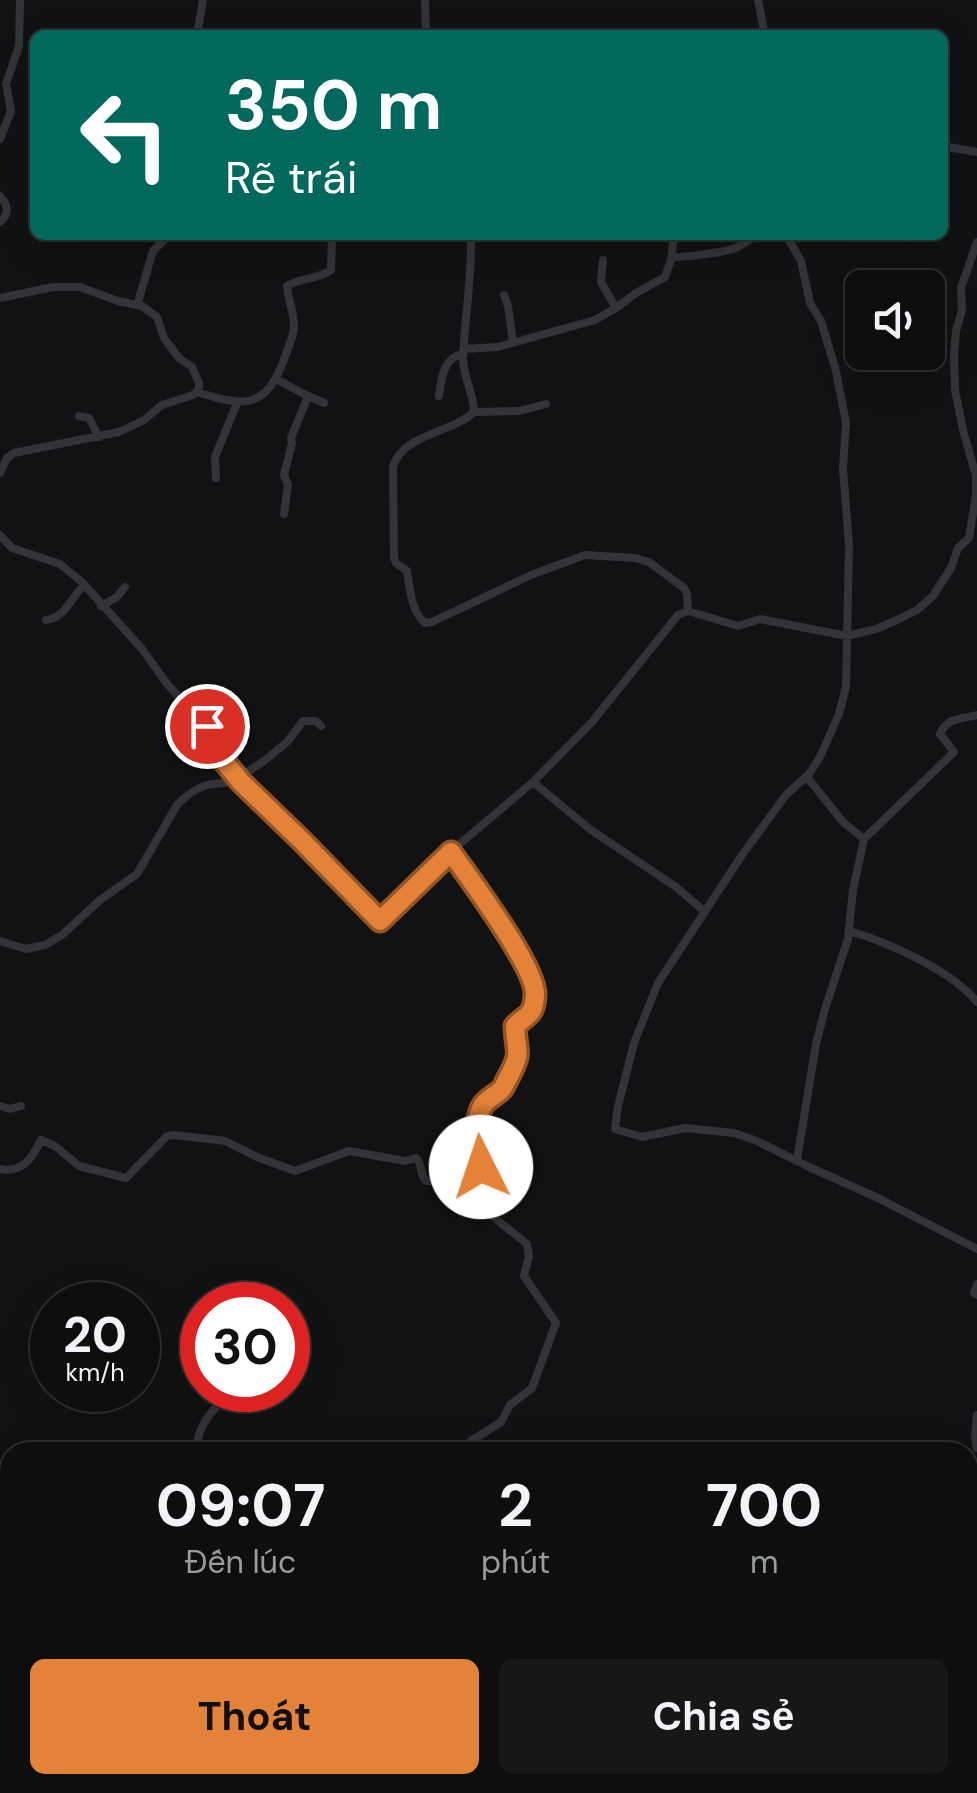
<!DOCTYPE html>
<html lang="vi">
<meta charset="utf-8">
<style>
body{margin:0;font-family:"DM Sans",sans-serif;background:#161717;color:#f1f3f6;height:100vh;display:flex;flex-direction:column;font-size:38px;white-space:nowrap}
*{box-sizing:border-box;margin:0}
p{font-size:32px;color:#9a9c9e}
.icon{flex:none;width:55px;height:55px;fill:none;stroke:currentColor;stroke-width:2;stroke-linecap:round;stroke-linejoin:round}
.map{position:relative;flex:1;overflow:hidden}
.side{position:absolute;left:0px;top:1442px;width:978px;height:352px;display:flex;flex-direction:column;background:#0d0e0e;border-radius:30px 30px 0 0;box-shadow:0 10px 40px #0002,0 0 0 2px #2d2e2e}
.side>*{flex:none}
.top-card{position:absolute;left:30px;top:30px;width:918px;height:210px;border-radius:15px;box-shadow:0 10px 40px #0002,0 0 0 2px #2d2e2e;background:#00695c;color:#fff;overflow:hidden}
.buttons{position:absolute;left:845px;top:270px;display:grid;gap:20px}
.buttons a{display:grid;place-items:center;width:100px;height:100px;border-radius:15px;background:#0d0e0e;box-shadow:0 10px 40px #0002,0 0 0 2px #2d2e2e;font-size:50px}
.speed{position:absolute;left:30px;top:1282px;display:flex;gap:20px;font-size:50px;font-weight:700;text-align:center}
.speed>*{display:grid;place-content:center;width:130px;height:130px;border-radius:50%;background:#0d0e0e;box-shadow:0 10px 40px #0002,0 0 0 2px #2d2e2e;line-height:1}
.speed small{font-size:25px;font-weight:400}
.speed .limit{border:15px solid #d22;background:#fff;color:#111}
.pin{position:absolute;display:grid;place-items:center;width:85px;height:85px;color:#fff;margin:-42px;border:5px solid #fff;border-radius:50%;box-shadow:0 2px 10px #0007}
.me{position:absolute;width:110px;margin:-55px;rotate:356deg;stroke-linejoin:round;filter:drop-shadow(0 0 8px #0008)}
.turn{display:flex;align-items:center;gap:35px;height:210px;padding:0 30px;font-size:45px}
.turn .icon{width:130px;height:130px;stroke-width:2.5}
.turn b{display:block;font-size:70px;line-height:85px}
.eta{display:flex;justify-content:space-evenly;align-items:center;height:170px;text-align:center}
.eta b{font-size:60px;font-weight:700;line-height:70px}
.primary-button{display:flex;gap:20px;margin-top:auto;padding:20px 30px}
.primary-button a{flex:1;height:115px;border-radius:15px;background:#e48338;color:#111;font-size:40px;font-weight:700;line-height:115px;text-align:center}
.primary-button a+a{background:#161717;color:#f1f3f6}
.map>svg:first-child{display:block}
</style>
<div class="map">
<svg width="977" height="1793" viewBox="0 0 977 1793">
<rect width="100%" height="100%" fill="#111213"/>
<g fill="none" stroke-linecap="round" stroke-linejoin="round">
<path stroke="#333437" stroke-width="8" d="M425 0 426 35
M758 0 765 35
M197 35 203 0
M0 139 11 111 6 84 19 46 20 0
M942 146 977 152
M0 196C8 205 10 214 0 222
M471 235C472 276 465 316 463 357 462 375 474 393 474 412 450 434 405 433 393 466L394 558 396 563 407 571C410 589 411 611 425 623L432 622 531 575 585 555 635 558 649 562 684 588 687 594 688 611
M786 235 801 261 810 303 821 321 836 371 846 423 843 468 849 545 846 687 839 714 820 757 809 774 786 795 742 855 658 983 634 1043 618 1106 615 1129 642 1137 685 1128 734 1133 757 1141 809 1167 876 1197 977 1249
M672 257C681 258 726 252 736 248 743 245 749 239 757 235
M603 260 601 282 616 308
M504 295 508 306 513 342
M0 298 53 287H80L118 301 142 306 157 317 164 338 179 358 192 367 199 383V389L193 395 162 405 144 420 119 432 14 453 7 458 0 473
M137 305 153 251 169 235
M464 349 498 347 595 320 616 308 636 293 665 277 672 257 673 235
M276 379 308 396 291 438 292 443 284 475 288 485 284 514
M197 392C244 407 266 410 285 357 288 347 294 336 294 326 294 313 288 300 287 286 300 277 318 280 331 270L332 235
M308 396 324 403
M439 396C442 377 442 360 463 353
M474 412 519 411 546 404
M79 416 89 418 99 437
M216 478 215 457 237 403
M0 535 12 548 60 564 82 582 142 649 168 685 212 732 223 760 241 782
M101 606 117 597 125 587
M46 620C68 616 70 597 85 585
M807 777 843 822 864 839
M238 778 264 761 287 742 303 721H316L321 726
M533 782 591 830 676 887 704 911
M451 852 522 960 535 987V997L530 1015 515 1026 519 1049 518 1061 503 1089 489 1097 478 1116 475 1133 483 1159C477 1181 467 1184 481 1207L527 1244 529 1256 524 1276 556 1323 532 1388 510 1405 501 1422 471 1441 461 1452
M849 931C888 942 952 971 977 1002
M0 941 26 949 45 945 62 935 100 900 137 874 177 805C200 782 211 783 241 782L301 840 380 921 443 858 533 782 592 722 678 615 688 611 738 626 760 619 847 636 876 629 897 620 917 610 933 596 951 568 958 548 969 538 976 496V476L963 430 955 390 954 354 956 331 962 310 961 288 977 242
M0 1106 10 1109 21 1106
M797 1160 816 1044 825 1009 848 939 853 890 864 839 954 752 940 734C947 717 962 719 977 715
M0 1169C22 1173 32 1159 41 1140L55 1146 79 1166 126 1178 167 1136 175 1135 225 1141 257 1157 295 1171 349 1151 405 1161 416 1158C423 1164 419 1176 427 1181H473
M977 1284 974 1293 977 1295
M977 1415 975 1436 977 1448
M197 1452C195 1426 215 1407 233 1390
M0 1610 10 1602
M331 1785 334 1793"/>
<path stroke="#414447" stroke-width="11" d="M0 1731 10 1746
M33 1785 38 1793"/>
</g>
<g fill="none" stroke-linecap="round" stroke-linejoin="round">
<g stroke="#945524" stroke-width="25">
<path id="route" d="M207 726 214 736 223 760 241 782 301 840 380 921 451 852C469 878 537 968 535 995 534 1016 527 1014 515 1026 516 1055 523 1050 508 1078 505 1083 504 1088 500 1091 490 1099 483 1101 479 1114 471 1139 487 1147 481 1167"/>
</g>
<use href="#route" stroke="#e48338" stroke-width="18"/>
</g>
</svg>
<div class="buttons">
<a><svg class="icon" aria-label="sound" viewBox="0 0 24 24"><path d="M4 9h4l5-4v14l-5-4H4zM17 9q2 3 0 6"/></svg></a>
</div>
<div class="speed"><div>20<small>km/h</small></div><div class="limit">30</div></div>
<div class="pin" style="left:207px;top:726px;background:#d93025"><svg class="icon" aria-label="arrive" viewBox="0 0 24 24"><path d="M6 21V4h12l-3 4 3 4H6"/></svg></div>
<svg class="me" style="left:481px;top:1167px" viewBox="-20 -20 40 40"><circle r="19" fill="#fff"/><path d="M0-13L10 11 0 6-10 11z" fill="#e48338"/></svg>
<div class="top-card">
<div class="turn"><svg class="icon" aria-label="left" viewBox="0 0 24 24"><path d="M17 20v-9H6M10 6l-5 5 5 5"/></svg><div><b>350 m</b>Rẽ trái</div></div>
</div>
<section class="side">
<div class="eta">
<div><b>09:07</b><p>Đến lúc</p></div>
<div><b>2</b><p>phút</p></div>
<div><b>700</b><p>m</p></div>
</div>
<div class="primary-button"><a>Thoát</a><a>Chia sẻ</a></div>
</section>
</div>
